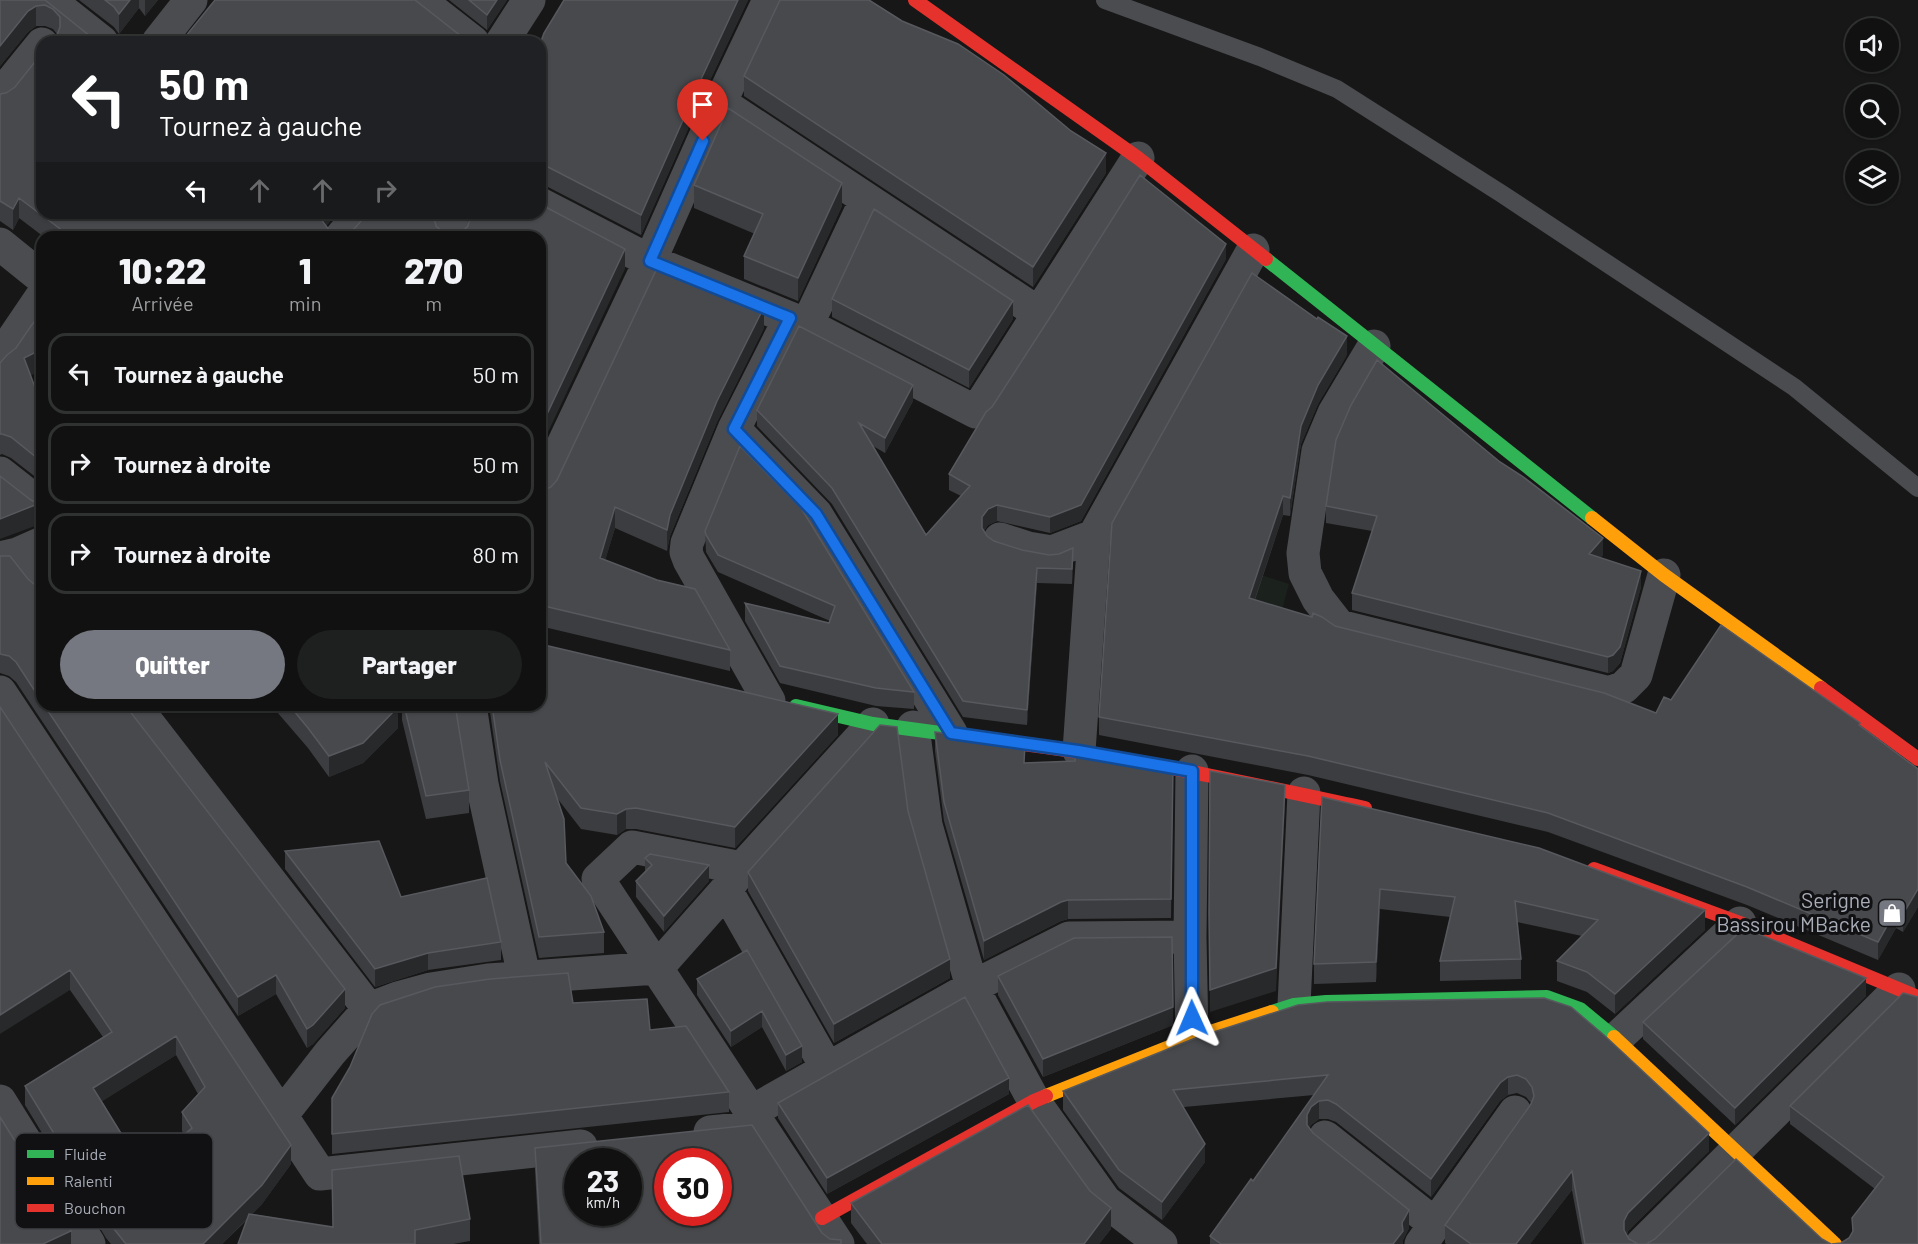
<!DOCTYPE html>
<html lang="fr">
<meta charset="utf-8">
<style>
body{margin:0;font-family:Barlow,sans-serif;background:#1e1f1f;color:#f1f3f6;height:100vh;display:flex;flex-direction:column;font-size:22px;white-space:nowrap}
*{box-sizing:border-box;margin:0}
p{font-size:20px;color:#9c9d9f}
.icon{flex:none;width:33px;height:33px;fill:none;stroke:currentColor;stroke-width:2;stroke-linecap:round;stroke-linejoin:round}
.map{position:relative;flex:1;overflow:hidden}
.sheet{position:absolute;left:36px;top:231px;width:510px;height:480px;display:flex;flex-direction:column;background:#111;border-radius:18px;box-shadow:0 2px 4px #0004,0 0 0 2px #303131}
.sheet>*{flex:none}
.top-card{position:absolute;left:36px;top:36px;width:510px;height:183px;border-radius:18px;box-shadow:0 2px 4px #0004,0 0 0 2px #303131;background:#202124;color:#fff;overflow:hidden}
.controls{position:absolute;left:1845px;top:18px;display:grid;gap:12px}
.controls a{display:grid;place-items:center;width:54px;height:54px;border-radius:50%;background:#111;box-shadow:0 2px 4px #0004,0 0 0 2px #303131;font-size:30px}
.speed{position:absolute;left:564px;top:1148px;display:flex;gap:12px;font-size:30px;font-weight:700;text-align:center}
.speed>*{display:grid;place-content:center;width:78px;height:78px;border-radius:50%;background:#111;box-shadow:0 2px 4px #0004,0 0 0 2px #303131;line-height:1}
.speed small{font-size:15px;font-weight:400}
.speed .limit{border:9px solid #d22;background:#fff;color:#111}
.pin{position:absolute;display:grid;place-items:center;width:51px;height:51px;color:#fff;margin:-62px -26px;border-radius:50% 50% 50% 0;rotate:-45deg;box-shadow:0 0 6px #0007}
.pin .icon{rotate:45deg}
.me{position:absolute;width:66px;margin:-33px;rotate:359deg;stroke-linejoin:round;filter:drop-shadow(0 0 4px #0008)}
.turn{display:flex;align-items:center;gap:21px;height:126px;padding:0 24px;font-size:27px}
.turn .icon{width:78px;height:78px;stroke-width:2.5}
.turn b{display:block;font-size:42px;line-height:51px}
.lanes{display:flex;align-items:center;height:57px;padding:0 24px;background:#0003;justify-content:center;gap:30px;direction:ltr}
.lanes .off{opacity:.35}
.eta{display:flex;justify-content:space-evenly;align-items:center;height:102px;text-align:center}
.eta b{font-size:36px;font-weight:800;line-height:42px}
.button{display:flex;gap:12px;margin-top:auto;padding:12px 24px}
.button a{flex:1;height:69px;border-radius:36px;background:#757880;color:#fff;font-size:24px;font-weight:800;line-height:69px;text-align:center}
.button a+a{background:#1e1f1f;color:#f1f3f6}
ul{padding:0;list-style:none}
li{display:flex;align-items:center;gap:18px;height:81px;margin:0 12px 9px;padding:0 12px;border:3px solid #303131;border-radius:18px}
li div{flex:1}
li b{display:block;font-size:22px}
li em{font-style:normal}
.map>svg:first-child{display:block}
</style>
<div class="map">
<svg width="1918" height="1244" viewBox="0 0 1918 1244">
<rect width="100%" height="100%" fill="#171717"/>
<path fill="#1b211c" d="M1204 556 1289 584 1279 621Z"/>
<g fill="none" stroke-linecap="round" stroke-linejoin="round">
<path stroke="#4b4c50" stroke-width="18" d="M1105 0 1260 57 1337 89 1502 194 1794 387 1918 488"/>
<path stroke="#4b4c50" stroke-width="33" d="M49 0 102 42
M419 0 473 42
M158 42 191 0
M502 42 529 0
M0 96 42 44
M724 105 1040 314
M540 204 650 261 807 325 976 412 1138 158
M451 213 452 237
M341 237 361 213
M0 244 42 278
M807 325 866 200
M1374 346 1334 413 1318 451 1303 553 1305 573 1318 599 1339 626 1610 693 1624 687 1636 675 1664 575
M0 358 42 296
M734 429 816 514 951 733
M0 473 42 506
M540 493 650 261 720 103 769 0
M1000 539 1028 548 1052 552 1094 536
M17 554 42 586
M0 558 17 554 42 543
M0 692 320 1174 581 1146
M769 701 689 560 686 552 687 543 734 429 790 318
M134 705 369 1009
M470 705 482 784 524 976
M913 727 926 825 972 987 1034 1101 1105 1201 1161 1244
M1079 751 1094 536 1253 250
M1192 771 1190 937 1192 1038
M742 868 632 847 598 879 838 1244
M726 890 827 1068
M1294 1005 1304 793
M1616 1039 1740 923
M0 1101 89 1244
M751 1112 972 987 1069 938 1190 937
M281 1116 330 1053 369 1009 398 998 431 989 488 980 657 968 726 890 742 868 873 724
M710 1132 761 1127
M1325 1137 1436 1225
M1421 1244 1515 1112
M1642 1244 1899 989"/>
<path stroke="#30b455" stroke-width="14" d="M1266 259 1592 518
M796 706 873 724 1023 744
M1272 1012 1294 1005 1326 1002 1547 997 1580 1009 1614 1037"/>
<path stroke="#ff9f0a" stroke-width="14" d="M1592 518 1664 575 1821 688
M1614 1037 1835 1244
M1046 1096 1192 1038 1272 1012"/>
<path stroke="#e5322d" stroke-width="14" d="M915 0 1138 158 1266 259
M1821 688 1918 759
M1023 744C1139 759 1252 784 1365 808
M1594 869 1740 923 1918 997
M822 1218 1034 1101 1046 1096"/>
</g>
<path fill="#3c3d40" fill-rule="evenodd" d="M0 0H45L90 36 57 34 53 29 45 26H36L28 32 0 66Z
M79 0H158L145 16 139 8 119 34 114 27Z
M449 0H507L487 30Z
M564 0H748L703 95 641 235 548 187 540 186V44Z
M744 76 1106 173 1033 287 744 96Z
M0 94 42 213H337L326 226 329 230 337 235 436 226 444 233 453 235 462 232 468 226 470 213H540L625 269 540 237H44L19 218 13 230 0 221Z
M694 185 842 206 798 301 744 279V256L755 234 694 208Z
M1226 259 1081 521 1050 533 997 521 988 525 984 531 987 536 994 541 1022 550 1073 564 1072 584 1037 583 1027 725 963 717 832 504 757 426V410L913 401 885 453 873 446 926 535 961 496 949 490V474Z
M832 299 1013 319 969 388 832 317Z
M764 328 717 422 670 536 667 551 615 528 605 560 730 650V671L544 627H540V491H542L551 487Z
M16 348 30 376 42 406V482L11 458 2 454 0 455V363Z
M1347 355 1318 404 1301 444 1290 516 1283 515 1255 600 1335 626 1656 713 1671 700 1860 725 1918 769V907L1903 932 1896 928 1878 960 1747 905 1548 832 1308 775 1099 735V717Z
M740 446 914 692V709L876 706 780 683 745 621V603L829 623 830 621 718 572 706 552 705 531Z
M31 500 39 504H42V525L35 526Z
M1326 506 1603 555 1600 558 1641 587 1620 663 1613 671 1608 673 1352 610V593L1372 531 1326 523Z
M0 556 34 584 42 585V705H125L345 1008 313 1044 307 1048 276 994 238 1016 16 682 9 676 0 673Z
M271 705H394L398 728 363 763 329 777 308 748Z
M402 705H455L469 790V813L426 819 402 720Z
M489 705H540L838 735 735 848 636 829H626L617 835 581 829 557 798 566 863 604 932V953L539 958 500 781Z
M0 707 291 1164 262 1204 252 1214 332 1227 470 1219V1241L453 1244H238L247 1220 222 1244H111L106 1238 25 1105V1086L103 1037 70 990ZM176 1055 198 1094 182 1112V1131L184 1135 143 1169 102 1101Z
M935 732 1025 763 1173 767 1171 918 1068 919 1061 921 984 960 944 821 935 751Z
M1322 797 1705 930 1615 1014 1587 992 1557 981V961L1582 936 1517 922 1521 959V979L1440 981V961L1450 917 1380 909 1376 982 1314 984V964Z
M908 811 950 978 834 1043 748 891V872Z
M285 851 401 897 501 942V960L428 970 375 987 285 869Z
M645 858 709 881 664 932 636 897V881L645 871Z
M747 950 802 1062 786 1071 762 1027 731 1047 697 995V979Z
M998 976 1173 1025 1043 1077 998 995Z
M1866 996 1735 1125 1643 1039V1022Z
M1918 997V1244L1841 1243 1849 1238 1852 1233V1218L1875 1189 1790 1124V1106Z
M1544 998 1709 1151 1628 1231 1627 1235 1629 1239 1638 1244 1822 1239 1831 1244H1582L1572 1190 1530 1244H1446L1445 1243V1225L1531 1103 1526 1097 1517 1093 1508 1095 1500 1101 1431 1197 1336 1122 1328 1119H1319L1311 1125 1309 1128 1313 1133 1409 1228 1403 1240V1244H1210V1236L1253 1181 1314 1095 1184 1107 1205 1162 1162 1220 1119 1188 1063 1110V1091Z
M573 1003 650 1030 729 1092V1112L332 1154V1098Z
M1009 1094 827 1194 778 1118V1103Z
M535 1148 822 1233 830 1239 841 1244H539L535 1170Z
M851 1203 1111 1229 1099 1244H867L851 1223Z"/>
<path fill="#28292a" d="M130 0H139V8L119 34V14Z
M145 0H158L145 16Z
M497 0H507L487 30V15Z
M738 0H748L703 95 641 235V215L703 75Z
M36 6V26L28 32 0 66V46L28 11Z
M1106 153V173L1033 287V267Z
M842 183V206L798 301V278Z
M19 198V218L13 230V209Z
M323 213H337L327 225 323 233Z
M1226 244V259L1081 521 1050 533V517Z
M625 249V269L540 449V429Z
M1013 301V319L969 388V370Z
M764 307V328L717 422 670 536 667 551V530L670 515 717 401Z
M1347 336V355L1318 404 1301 444 1290 516V498L1301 426 1318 385Z
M42 349V370L24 379V358Z
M913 385V401L885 453V438Z
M1283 496V515L1249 616V598Z
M35 505V526L0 539V519Z
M997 505V521L988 525 982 533V517L988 509Z
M615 507V528L600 578V558Z
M1603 538V555L1589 571V554Z
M1073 548V564L1072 584V569Z
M1037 568V583L1027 725V710Z
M1641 571V587L1620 663 1613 671 1608 673V657Z
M398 707V728L363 763 329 777V756Z
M838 714V735L735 848V827Z
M1285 785V808L1276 991 1210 1012V990Z
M626 809V829L617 835V814Z
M709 865V881L664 932V916Z
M1380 889V909L1376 982V962Z
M1918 889V907L1903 932V914Z
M1068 900V919L1061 921 984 960V941L1061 902Z
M1705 910V930L1615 1014V994Z
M1896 910V928L1878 960V942Z
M428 953V970L375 987V969Z
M950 959V978L834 1043V1024Z
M70 970V990L0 1034V1015Z
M276 975V994L238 1016V997Z
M1866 978V996L1735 1125V1108Z
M345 989V1008L313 1044 307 1048V1029Z
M1173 1007V1025L1043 1077V1059Z
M762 1011V1027L731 1047V1031Z
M176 1036V1055L93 1107V1088Z
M802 1046V1062L786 1071V1055Z
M1508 1077V1095L1500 1101 1431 1197V1179L1500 1083Z
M1009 1078V1094L827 1194V1178Z
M1319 1101V1119L1311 1125 1307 1134V1115L1311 1107Z
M1709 1133V1151L1628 1231 1624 1240V1221L1628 1213Z
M1205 1144V1162L1162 1220V1202Z
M291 1145V1164L262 1204 222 1244H203Z
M1572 1171V1190L1530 1244H1516Z
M1111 1208V1229L1099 1244H1084Z
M1409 1210V1228L1403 1240V1244H1393Z
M71 1231V1244H43Z"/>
<path fill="#48494d" stroke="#57595e" stroke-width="1.5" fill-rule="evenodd" d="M0 0H45L90 36 101 40 103 42H51L57 35 60 27V17L53 9 45 5 36 6 28 11 0 46Z
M105 0H130L119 14 114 7Z
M215 0H415L461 36 471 40 469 42H181Z
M469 0H497L487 15Z
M564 0H738L703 75 641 215 548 167 540 165V44L544 33Z
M780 0H869L902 21 958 44 1004 75 1071 131 1106 153 1033 267 744 76Z
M42 53V213H323V222L329 230 337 235 347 234 355 228 368 213H432L433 214 436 226 444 233 453 235 462 232 468 226 471 213H540V204L625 249 540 429V237H71L19 198 13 209 0 201V94L6 93 15 87Z
M728 108 842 183 798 278 744 256 763 214 694 185Z
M1140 175 1226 244 1081 505 1050 517 997 505 988 509 982 517V528L987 536 994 541 1022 550 1049 555 1059 554 1073 548 1072 569 1037 568 1027 710 963 701 832 488 757 410 799 326 913 385 885 438 859 423 926 535 970 486 949 474 986 412 992 407 1056 308Z
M874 209 1013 301 969 370 832 299Z
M659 264 764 307 717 401 670 515 667 530 615 507 600 558 657 580 695 589 730 650 544 606H540V491H542L551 487 557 480Z
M1252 273 1317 319 1318 317 1347 336 1318 385 1301 426 1290 498 1283 496 1249 598 1312 617 1313 613 1322 617 1335 626 1604 693 1656 713 1664 697 1671 700 1721 625 1860 723 1859 725 1918 769V889L1903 914 1896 910 1878 942 1747 887 1548 813 1308 756 1099 717 1112 523Z
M42 312V349L24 358 42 406V462L11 437 2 434H0V363L7 355 16 348 31 326Z
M1377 360 1500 462 1522 476 1603 538 1589 554 1641 571 1620 647 1613 655 1608 657 1352 593 1377 516 1326 506 1336 440 1351 405Z
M740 446 801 508 914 692 876 688 780 666 745 603 829 623 835 606 718 555 706 535 705 531Z
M0 476 31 500 39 504H42L35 505 0 519Z
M0 556H10L28 579 34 584 42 585V702L16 662 9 656 0 654Z
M540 644 838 714 735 827 636 808 626 809 617 814 581 808 545 762 564 819 566 863 591 896 604 932 539 937 500 760 492 705H540Z
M44 705H125L345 989 313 1025 307 1029 276 975 238 997Z
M289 705H394L398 707 363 743 329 756 308 728Z
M404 705H455L469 790 426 796Z
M0 707 291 1145 262 1185 203 1244H126L106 1219 25 1086 112 1032 70 970 0 1015ZM176 1036 205 1087 182 1112 192 1128 143 1169 93 1088Z
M880 725 897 727 908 811 950 959 834 1024 748 872Z
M935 732 1025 743 1024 763 1075 761V750L1173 767 1171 899 1068 900 1061 902 984 941 944 802Z
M1210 771 1285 785 1276 968 1210 990 1209 914Z
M1322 797 1539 848 1705 910 1615 994 1587 972 1557 961 1598 920 1515 901 1521 959 1440 961 1455 897 1380 889 1376 962 1314 964Z
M379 841 401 897 487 878 501 942 428 953 375 969 285 851Z
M650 854 709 865 664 916 636 881 652 865 645 858Z
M1744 928 1866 978 1735 1108 1643 1022Z
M1172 937 1173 1007 1043 1059 998 976 1074 938Z
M747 950 802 1046 786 1055 762 1011 731 1031 697 979Z
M568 973 573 1003 647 999 650 1030 686 1026 729 1092 332 1134V1098L350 1067 372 1014 380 1005 435 987 490 979Z
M1903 993 1918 997V1244H1832L1841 1243 1849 1238 1853 1231 1852 1218 1884 1177 1790 1106Z
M965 997 1009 1078 827 1178 778 1103Z
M1544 998 1571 1007 1604 1035 1709 1133 1628 1213 1624 1221V1230L1629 1239 1638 1244H1646L1655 1239 1736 1159 1822 1239 1831 1244H1585L1572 1171 1516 1244H1471L1445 1225 1531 1104 1534 1096 1532 1087 1526 1079 1517 1075 1508 1077 1500 1083 1431 1179 1336 1104 1328 1100 1319 1101 1311 1107 1307 1115V1125L1313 1133 1409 1210 1402 1223 1403 1231 1393 1244H1221L1210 1236 1251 1179 1253 1181 1328 1075 1173 1090 1205 1144 1162 1202 1119 1170 1063 1091 1198 1037 1298 1005 1327 1002Z
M1028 1105 1090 1191 1111 1208 1084 1244H882L851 1203Z
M0 1117 71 1231 43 1244H0Z
M752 1125 822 1233 830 1239 841 1240V1244H541L535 1148ZM578 1161H628V1212H578ZM668 1161H718V1212H668Z
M459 1156 470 1219 415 1230V1244H238L249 1214 333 1227 332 1170Z"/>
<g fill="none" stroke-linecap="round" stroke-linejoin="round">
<g stroke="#114b97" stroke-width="15">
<path id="route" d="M703 141 650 261 790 318 734 429 816 514 951 733 1078 751 1192 771V1018"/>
</g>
<use href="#route" stroke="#1a73e8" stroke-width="10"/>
</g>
<defs>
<g id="shop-square" transform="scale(1.5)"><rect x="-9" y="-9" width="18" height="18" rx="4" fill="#757880" stroke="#111113"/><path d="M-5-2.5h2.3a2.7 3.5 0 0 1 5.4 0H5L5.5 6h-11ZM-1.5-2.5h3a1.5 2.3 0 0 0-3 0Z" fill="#fff"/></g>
</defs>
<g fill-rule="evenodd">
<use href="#shop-square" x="1892" y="913"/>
</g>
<g text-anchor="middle" stroke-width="6" stroke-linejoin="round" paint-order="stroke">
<g font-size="21" fill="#a8adb8" stroke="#111113" text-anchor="end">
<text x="1871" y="908">Serigne<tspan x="1871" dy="24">Bassirou MBacke</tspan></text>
</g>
</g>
<rect x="15" y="1133" width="198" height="96" rx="9" fill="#111113" stroke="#3e4045" stroke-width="1.5"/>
<rect x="27" y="1150" width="27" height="8" fill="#30b455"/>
<rect x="27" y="1177" width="27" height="8" fill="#ff9f0a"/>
<rect x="27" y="1204" width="27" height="8" fill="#e5322d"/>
<g font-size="16" fill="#a8adb8">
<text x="64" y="1160">Fluide</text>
<text x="64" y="1187">Ralenti</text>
<text x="64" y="1214">Bouchon</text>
</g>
</svg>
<div class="controls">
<a><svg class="icon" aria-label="sound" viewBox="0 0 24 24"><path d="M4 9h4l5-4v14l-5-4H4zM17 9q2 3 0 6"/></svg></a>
<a><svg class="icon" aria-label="search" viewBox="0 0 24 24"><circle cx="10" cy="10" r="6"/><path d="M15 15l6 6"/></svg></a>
<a><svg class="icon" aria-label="layers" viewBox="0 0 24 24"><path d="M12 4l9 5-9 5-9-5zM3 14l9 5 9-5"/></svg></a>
</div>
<div class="speed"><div>23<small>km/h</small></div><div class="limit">30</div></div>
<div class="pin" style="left:703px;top:141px;background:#d93025"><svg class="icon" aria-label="arrive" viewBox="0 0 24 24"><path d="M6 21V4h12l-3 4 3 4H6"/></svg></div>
<svg class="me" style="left:1192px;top:1018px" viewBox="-20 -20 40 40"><path d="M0-17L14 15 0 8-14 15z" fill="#1a73e8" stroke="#fff" stroke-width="4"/></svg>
<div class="top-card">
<div class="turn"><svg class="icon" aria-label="left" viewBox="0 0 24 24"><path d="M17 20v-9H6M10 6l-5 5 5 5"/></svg><div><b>50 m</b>Tournez à gauche</div></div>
<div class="lanes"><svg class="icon" aria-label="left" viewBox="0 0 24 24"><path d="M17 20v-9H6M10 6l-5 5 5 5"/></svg><svg class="icon off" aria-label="ahead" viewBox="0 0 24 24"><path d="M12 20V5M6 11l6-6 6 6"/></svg><svg class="icon off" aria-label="ahead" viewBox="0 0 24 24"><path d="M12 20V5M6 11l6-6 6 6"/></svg><svg class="icon off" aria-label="right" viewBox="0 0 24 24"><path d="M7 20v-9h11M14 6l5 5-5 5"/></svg></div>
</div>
<section class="sheet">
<div class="eta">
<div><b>10:22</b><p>Arrivée</p></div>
<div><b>1</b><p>min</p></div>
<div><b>270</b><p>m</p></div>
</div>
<ul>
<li><svg class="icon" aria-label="left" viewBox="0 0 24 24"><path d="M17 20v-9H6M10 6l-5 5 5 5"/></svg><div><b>Tournez à gauche</b></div><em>50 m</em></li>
<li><svg class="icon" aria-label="right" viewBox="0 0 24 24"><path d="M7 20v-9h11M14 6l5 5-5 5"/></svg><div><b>Tournez à droite</b></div><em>50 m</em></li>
<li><svg class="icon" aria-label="right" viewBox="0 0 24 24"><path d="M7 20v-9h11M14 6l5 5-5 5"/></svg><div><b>Tournez à droite</b></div><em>80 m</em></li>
</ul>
<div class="button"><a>Quitter</a><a>Partager</a></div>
</section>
</div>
